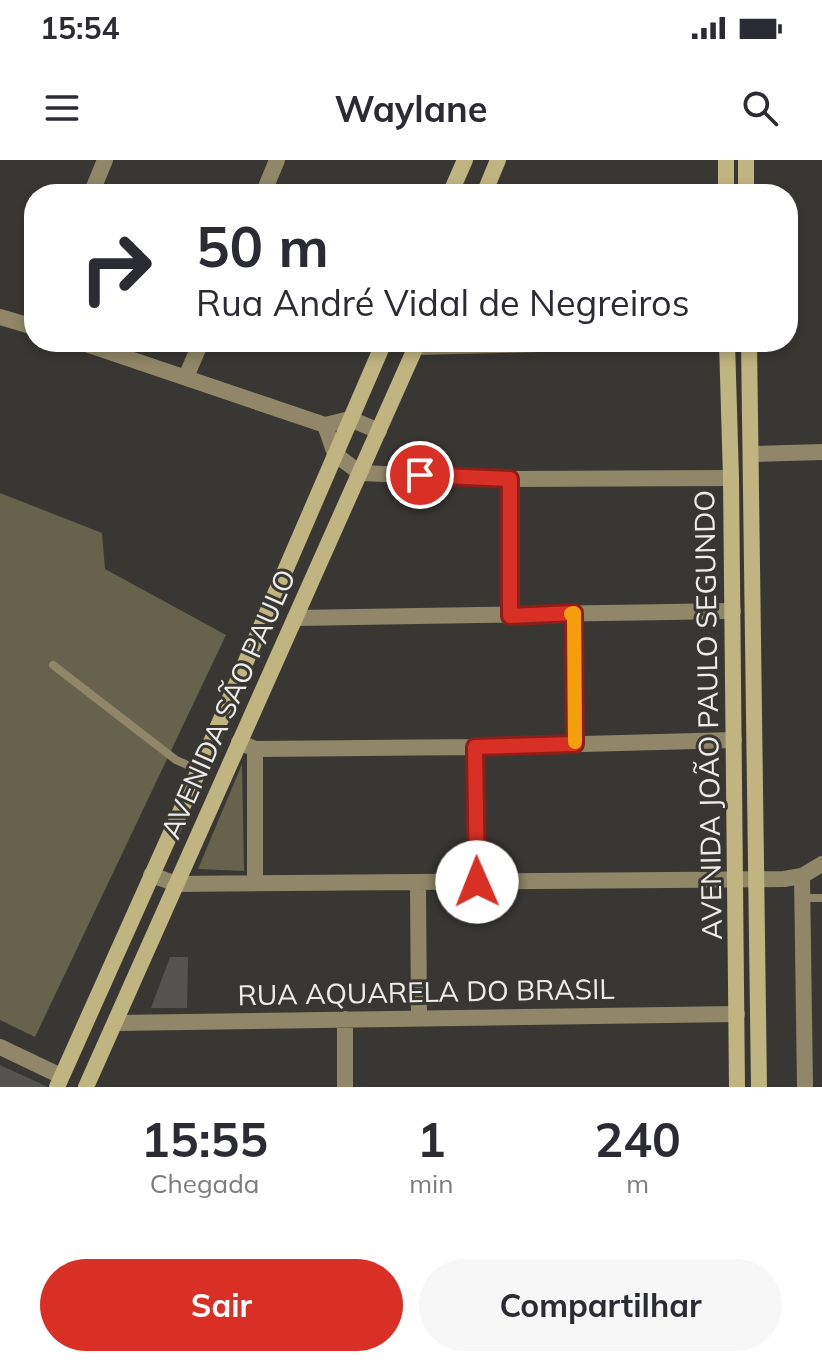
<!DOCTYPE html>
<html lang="pt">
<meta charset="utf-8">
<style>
body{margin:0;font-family:Mulish,sans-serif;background:#f7f7f7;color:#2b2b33;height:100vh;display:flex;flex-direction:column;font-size:30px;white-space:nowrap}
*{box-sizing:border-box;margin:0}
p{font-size:26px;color:#7c7c81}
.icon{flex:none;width:44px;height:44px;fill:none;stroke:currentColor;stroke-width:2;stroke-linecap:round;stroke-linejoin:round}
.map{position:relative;height:927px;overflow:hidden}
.side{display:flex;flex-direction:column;background:#fff;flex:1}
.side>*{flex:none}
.guide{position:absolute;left:24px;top:24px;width:774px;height:168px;border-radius:32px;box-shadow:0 4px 12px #0003;background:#fff;color:#2b2b33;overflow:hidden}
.pin{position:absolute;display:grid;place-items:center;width:68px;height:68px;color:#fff;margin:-34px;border:4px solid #fff;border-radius:50%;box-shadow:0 2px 8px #0007}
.me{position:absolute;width:88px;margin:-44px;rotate:359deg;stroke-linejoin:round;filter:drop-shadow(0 0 6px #0008)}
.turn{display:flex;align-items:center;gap:28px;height:168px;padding:0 40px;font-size:36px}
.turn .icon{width:104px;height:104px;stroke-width:2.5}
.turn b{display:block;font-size:56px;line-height:68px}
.eta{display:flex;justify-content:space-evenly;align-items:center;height:136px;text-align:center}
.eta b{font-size:48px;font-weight:700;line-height:56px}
.cta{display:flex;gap:16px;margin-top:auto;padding:16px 40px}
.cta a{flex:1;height:92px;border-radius:48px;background:#d93025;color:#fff;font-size:32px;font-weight:700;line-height:92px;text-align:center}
.cta a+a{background:#f7f7f7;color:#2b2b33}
.status{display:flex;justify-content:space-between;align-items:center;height:56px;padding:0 40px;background:#fff;direction:ltr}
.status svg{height:22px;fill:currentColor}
header{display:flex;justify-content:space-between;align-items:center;height:104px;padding:0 40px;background:#fff;font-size:36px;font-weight:700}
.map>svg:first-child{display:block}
</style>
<div class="status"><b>15:54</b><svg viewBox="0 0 49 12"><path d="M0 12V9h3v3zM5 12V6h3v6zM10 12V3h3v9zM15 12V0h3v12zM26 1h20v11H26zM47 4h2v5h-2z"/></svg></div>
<header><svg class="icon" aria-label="menu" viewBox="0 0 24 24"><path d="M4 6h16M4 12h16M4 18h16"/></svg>Waylane<svg class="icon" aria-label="search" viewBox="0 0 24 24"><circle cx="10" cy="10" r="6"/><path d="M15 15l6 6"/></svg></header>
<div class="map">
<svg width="822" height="927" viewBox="0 0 822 927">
<rect width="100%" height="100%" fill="#383733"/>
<path fill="#67624b" d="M0 333 102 373 105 409 226 475 35 877 0 860Z
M242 604 244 711 198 709Z"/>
<path fill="#54534f" d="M170 797H188L187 848H151Z
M0 905 48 927H0Z"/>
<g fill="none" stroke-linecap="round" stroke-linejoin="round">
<path stroke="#8f8767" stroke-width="8" d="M53 505 176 600 199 610
M803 738H822"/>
<path stroke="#8f8767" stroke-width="16" d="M91 34 105 0
M263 34 277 0
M0 157 34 167
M80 182 325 265 350 259 379 271
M416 187 624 182
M186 217 201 182
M325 265 335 294 360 313 510 319 731 318
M751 294 822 292
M574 453 575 584
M510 456V319
M295 458 733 451
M239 582 255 589 475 587 734 580
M475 587 477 722
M255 589V723
M151 715 177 724 784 719 802 716 822 704
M802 716 805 927
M418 724 419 858
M116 863 737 854
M0 887 61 916
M345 927V859"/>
<path stroke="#c0b480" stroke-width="16" d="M726 0V34
M746 0V34
M450 34 465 0
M484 34 498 0
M727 182 731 318 737 927
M749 182 759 927
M57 927 199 610 384 182
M86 927 418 182"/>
</g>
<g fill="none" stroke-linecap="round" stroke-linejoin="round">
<g stroke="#8d1f18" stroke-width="20">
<path id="route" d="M420 315 510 319V456L574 453 575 584 475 587 477 722"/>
</g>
<use href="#route" stroke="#d93025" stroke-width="14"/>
<path stroke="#f59e0b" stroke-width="14" d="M571 454 574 453 575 582"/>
</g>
<g text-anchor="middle" stroke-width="6" stroke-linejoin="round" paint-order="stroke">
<g font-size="28" fill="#eeedeb" stroke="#383733">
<text transform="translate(228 544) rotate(-66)" y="10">AVENIDA SÃO PAULO</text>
<text transform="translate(708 555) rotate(-91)" y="10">AVENIDA JOÃO PAULO SEGUNDO</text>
<text transform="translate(426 832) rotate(-1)" y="10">RUA AQUARELA DO BRASIL</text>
</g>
</g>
</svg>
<div class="pin" style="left:420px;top:315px;background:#d93025"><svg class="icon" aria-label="arrive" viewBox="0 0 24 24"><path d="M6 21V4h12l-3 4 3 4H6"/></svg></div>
<svg class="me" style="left:477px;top:722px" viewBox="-20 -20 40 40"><circle r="19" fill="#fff"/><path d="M0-13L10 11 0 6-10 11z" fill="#d93025"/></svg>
<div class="guide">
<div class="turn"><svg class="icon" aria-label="right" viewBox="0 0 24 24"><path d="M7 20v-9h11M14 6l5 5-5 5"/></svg><div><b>50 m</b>Rua André Vidal de Negreiros</div></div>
</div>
</div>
<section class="side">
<div class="eta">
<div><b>15:55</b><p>Chegada</p></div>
<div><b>1</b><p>min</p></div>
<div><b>240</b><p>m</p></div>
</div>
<div class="cta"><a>Sair</a><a>Compartilhar</a></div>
</section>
